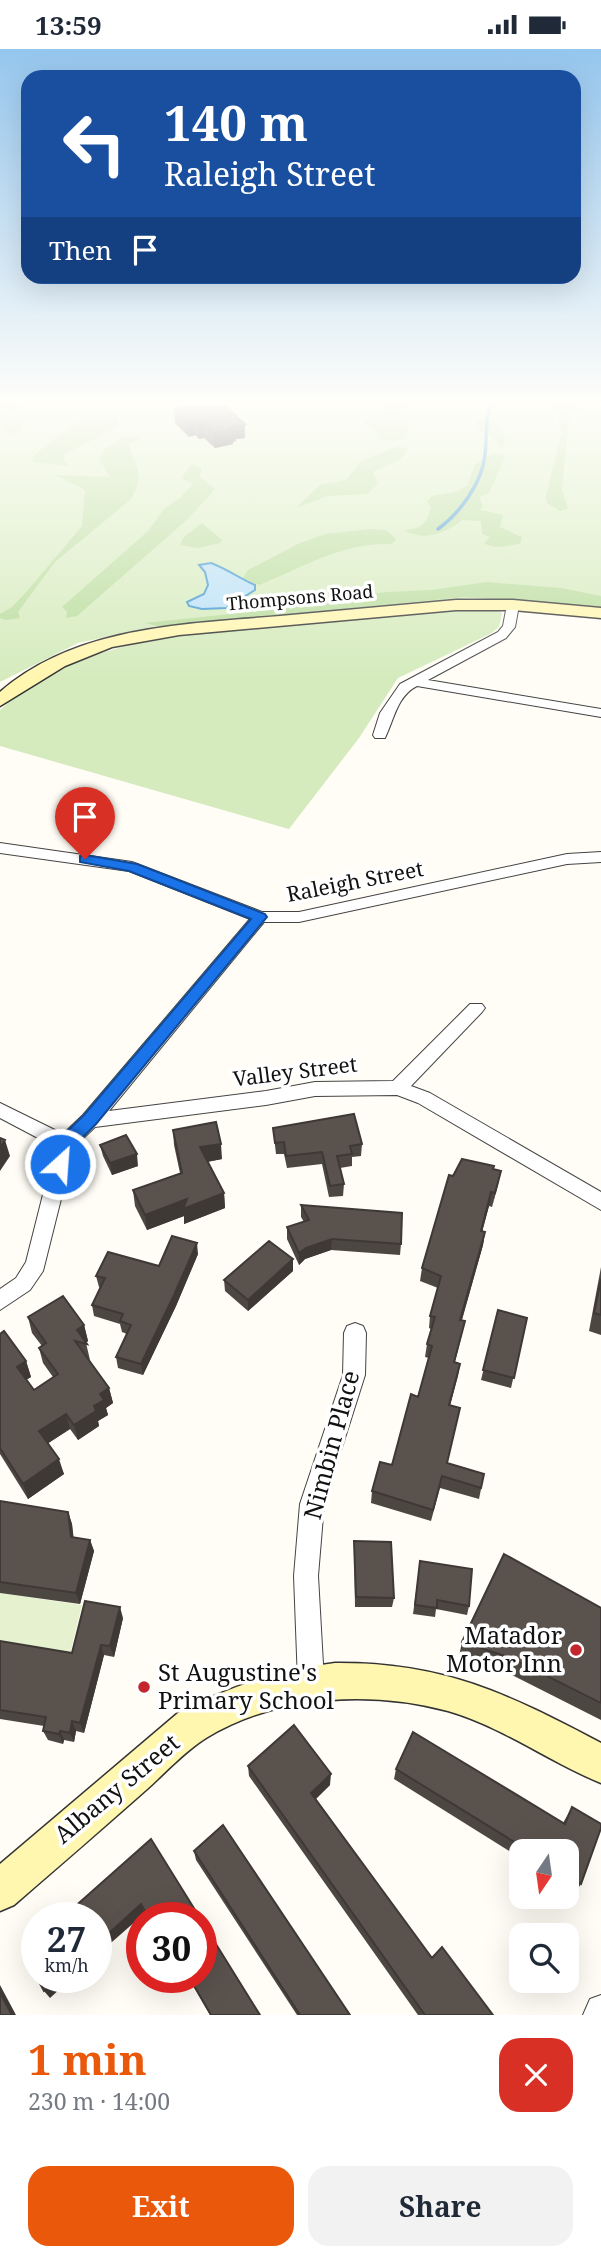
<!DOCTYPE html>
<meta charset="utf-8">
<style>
body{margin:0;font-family:"Noto Serif",serif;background:#f2f2f3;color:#1f2937;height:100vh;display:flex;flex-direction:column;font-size:26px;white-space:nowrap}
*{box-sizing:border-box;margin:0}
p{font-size:23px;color:#747a83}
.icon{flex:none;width:38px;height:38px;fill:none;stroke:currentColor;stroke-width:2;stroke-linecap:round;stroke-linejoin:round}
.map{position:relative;height:1966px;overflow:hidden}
.side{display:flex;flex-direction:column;background:#fff;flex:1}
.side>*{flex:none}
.top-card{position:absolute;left:21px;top:21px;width:560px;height:214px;border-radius:21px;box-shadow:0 7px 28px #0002;background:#1a4fa0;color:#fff;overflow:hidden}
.needle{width:46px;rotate:193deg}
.controls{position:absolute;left:509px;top:1790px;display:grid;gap:14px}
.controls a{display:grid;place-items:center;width:70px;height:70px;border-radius:14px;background:#fff;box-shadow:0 7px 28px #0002;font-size:35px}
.speed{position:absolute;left:21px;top:1853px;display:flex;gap:14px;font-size:35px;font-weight:700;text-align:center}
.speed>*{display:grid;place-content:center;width:91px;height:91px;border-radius:50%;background:#fff;box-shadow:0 7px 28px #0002;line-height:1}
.speed small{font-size:18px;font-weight:400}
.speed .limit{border:10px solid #d22;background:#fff;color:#111}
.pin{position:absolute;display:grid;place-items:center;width:60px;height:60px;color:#fff;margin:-72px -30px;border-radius:50% 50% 50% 0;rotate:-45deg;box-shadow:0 0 7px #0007}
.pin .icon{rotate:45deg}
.me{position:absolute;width:77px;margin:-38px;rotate:26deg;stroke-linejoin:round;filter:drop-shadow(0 0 5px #0008)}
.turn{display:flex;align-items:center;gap:24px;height:147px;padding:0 28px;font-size:32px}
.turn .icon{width:91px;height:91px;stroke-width:2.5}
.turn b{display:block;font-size:49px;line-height:60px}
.then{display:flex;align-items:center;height:66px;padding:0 28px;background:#0003;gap:14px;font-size:26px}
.round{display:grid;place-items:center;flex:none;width:74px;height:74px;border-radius:21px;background:#f2f2f3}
.headline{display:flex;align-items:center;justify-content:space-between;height:119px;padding:0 28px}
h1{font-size:42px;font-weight:700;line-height:52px;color:#ea580c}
.primary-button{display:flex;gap:14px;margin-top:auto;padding:14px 28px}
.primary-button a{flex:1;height:80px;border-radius:21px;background:#ea580c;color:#fff;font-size:28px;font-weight:700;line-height:80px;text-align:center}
.primary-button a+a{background:#f2f2f3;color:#1f2937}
.status{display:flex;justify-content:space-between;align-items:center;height:49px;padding:0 35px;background:#fff;direction:ltr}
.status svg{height:19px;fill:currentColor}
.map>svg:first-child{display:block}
</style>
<div class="status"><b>13:59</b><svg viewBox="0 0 49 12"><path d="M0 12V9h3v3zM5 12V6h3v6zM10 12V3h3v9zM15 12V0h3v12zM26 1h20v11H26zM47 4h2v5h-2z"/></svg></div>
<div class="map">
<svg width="601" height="1966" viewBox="0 0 601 1966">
<rect width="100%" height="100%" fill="#fffdf5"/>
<path fill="#d5ebbd" d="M0 356H601V552L484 548 167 575 78 594 0 633Z
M466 559 499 560 502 565 499 578 490 585 398 629 359 689 289 780 0 697V661C83 589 181 585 285 576 345 570 406 565 466 559Z"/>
<path fill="#b9dc9c" d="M21 356 11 364 25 371 21 383 11 386C0 379 0 369 0 357Z
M388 356H407L408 385 405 390 388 392 377 388 374 381 364 374Z
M553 356H581L568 378 562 440 568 460 560 462 547 454 546 447 562 382Z
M101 362 116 365 119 376C101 388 83 395 65 405L64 411 68 417 33 413V407C55 390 75 372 101 362Z
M488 365 497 373 506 391 501 400 494 389 479 382 476 377 478 371Z
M123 388 143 389 129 395C136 419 146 427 130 451L55 513 18 563 20 569 6 571 0 569V565L12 558 28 541 82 477 85 441 55 426 110 428 99 410 104 401Z
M399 397 407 400C403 415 385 416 373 423L378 435 367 445 328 447 296 459 320 436 346 431 361 412Z
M492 405 502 406 505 409 489 444 479 448 483 457 480 461 503 466 500 478 522 488 520 495C508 496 495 501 484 494L490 488 482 485 481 472 462 471C447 484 423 493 404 481 421 480 427 475 431 458L427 452 432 447 455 443 467 437 475 415Z
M192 415 202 419 200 428 215 440 188 470 77 567 66 569 67 563 62 558 148 482 164 460 180 449 193 435 181 429Z
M202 474 222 491 220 494 198 499 180 496 183 489Z
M370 480 386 481 396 490 392 495C343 493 303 518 259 536L243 529 248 521 298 495 325 485Z
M486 533 561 539 601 547V559L464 548 162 578 145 574 240 564 289 554 387 543 432 541Z"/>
<path fill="#e6f2cf" d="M0 1544 82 1556 68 1613 0 1602Z"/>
<path fill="#b9e0f7" stroke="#3f96cf" stroke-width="2" d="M211 514C227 520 239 529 255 536V541L226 559 202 560 189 557 187 553 204 545 208 536 205 523 199 516Z"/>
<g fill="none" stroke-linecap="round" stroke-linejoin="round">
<path stroke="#3f96cf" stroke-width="3.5" d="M438 480C460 464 482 434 485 406 487 389 485 372 490 356"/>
<g stroke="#444" stroke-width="2">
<path id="street" d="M513 552 519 556 515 578 506 589 428 631 601 660V668L417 637C397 647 394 671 385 689H375L373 686 380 664 400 635 498 583 503 577 507 556Z
M0 794 132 813 262 863H299L567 805 601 803V813L567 815 299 873H264L109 1062 266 1042 315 1033 393 1032 470 955H482L485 959 482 963 411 1037 430 1044 601 1143V1161L418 1054 397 1046 315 1047 266 1056 95 1078 74 1098 43 1222 30 1241 0 1261V1240L16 1229 26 1213 55 1098 0 1069V1054L63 1085 83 1066 250 870 129 822 0 804Z
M355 1274 363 1277 366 1284 365 1326 324 1455 318 1527 324 1633 320 1642 311 1646 302 1642 298 1633 294 1527 300 1455 343 1326 344 1284 347 1277Z
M601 1946V1966H583L590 1950Z"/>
</g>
<g stroke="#333" stroke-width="3">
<path id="secondary" d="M456 551H513L601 559V569L513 561H456L179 586 112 598 65 617 0 657V643C76 577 185 575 280 567 339 562 397 556 456 551Z
M335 1614C444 1613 508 1645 601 1694V1734C549 1713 503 1678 448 1662 369 1641 277 1646 206 1689 185 1702 165 1724 146 1741 102 1780 58 1818 14 1856L0 1862V1815L178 1664C229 1638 278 1621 335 1614Z"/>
</g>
<use href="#street" fill="#fff" fill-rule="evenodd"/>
<use href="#secondary" fill="#fff6b0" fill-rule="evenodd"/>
</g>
<path fill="#4d4742" d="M174 360 245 389 236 390V392L233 393V395L215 399 204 389 199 390 195 386 189 388 175 374Z
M273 1079 362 1095 361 1107 352 1108V1117L340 1119 344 1135 343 1147 329 1148 322 1115 287 1119 284 1105H276Z
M173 1081 222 1110 207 1113 224 1144 225 1159 184 1175V1167L147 1181 135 1157 133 1141 180 1124 174 1096Z
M100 1096 138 1117 112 1126 103 1107Z
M493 1120 501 1122 492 1158 489 1157 482 1182 485 1183 483 1196 462 1271V1285L455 1313 460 1315 450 1356 460 1359 447 1414 484 1425 479 1450 440 1439 431 1472 371 1454 372 1442 392 1416 418 1348 429 1309 425 1308 427 1295 431 1280 429 1279 430 1267 438 1239 420 1232 422 1219 453 1127Z
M301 1156 401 1195 400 1206 331 1201 305 1210 299 1216 287 1190V1178L304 1173 301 1168Z
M198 1205 176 1257 143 1326 118 1319 116 1308 127 1285 122 1283 120 1275 94 1267 92 1256 100 1239 99 1238 96 1227 159 1217Z
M293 1210V1222L248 1262 225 1242 224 1231Z
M601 1218V1286L589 1282Z
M498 1261 527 1269 511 1339 481 1331Z
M28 1268 84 1276 88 1292 86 1294 90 1311 88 1310 109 1339 113 1354 106 1359 108 1366 98 1372 99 1377 78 1391 70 1380 48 1394 64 1425 28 1450 0 1405V1285L26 1312 31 1328 26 1331 34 1341 53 1328 43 1314 39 1299 42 1297 32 1284Z
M0 1452 68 1463 72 1475 73 1489 90 1491 94 1502 80 1555 0 1544Z
M354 1492 394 1549 392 1558H355Z
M420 1512 469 1557 467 1566 436 1560 435 1568 413 1565Z
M601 1559V1671L506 1623 459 1607 462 1593Z
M123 1569 114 1608 104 1606 84 1684 76 1682 74 1693 64 1691 63 1695 48 1691 43 1682 44 1677 0 1670V1592L72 1604Z
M248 1717 330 1736 316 1750 432 1909 493 1966H418L249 1727Z
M396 1720 563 1774 572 1758 581 1835 575 1844 567 1839V1802H522V1810L394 1730Z
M194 1802 350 1966H297L196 1811Z
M188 1928H201L260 1966H210Z"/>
<path fill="#3f3936" d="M194 373 195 386 189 388 188 374Z
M204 375V389L199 390 198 376Z
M245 375V389L236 390V392L233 393V395L215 399 214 384 230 379 233 377Z
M5 1091 10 1107 0 1122V1099Z
M221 1095 222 1110 201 1114 200 1098Z
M137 1105 138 1117 112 1126 110 1114Z
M501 1122 498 1136 492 1158 495 1144Z
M491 1143 489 1157 479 1195 481 1182Z
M224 1144 225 1159 184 1175V1167L147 1181 145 1166 187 1150Z
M485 1183 483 1196 458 1284 460 1271Z
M332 1190 331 1201 305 1210 299 1216V1204L306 1199Z
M197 1194 198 1205 176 1257 143 1326 141 1315Z
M293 1210V1222L248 1262V1251Z
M84 1276 88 1292 85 1294 77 1281Z
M26 1312 31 1328 22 1333 17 1318Z
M460 1315 458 1327 447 1368 449 1356Z
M109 1339 113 1354 106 1359 108 1366 98 1372 99 1377 78 1391 74 1376 94 1357 100 1345Z
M66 1365 70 1380 44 1397 39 1382Z
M59 1410 64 1425 28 1450 23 1435Z
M68 1463 72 1475 75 1500 71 1488Z
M90 1491 94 1502 80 1555 76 1544Z
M120 1558 123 1569 114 1608 110 1597Z
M101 1596 104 1606 84 1684 80 1674Z
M72 1672 76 1682 74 1693 70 1684Z
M60 1682 64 1691 63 1695 59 1685Z
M331 1725 330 1736 311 1754V1744Z
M141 1855 145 1864 96 1907V1896Z
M59 1928H73L50 1949 44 1942Z
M0 1936 16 1966H12L0 1944Z"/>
<path fill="#5a524d" stroke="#3f3936" stroke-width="2" d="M198 356 203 358 225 357 245 375 233 377 235 378 230 379 232 381 214 384 204 375 198 376 194 373 188 374 174 360Z
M354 1065 362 1095 350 1097 352 1105 337 1107 344 1135 330 1137 322 1103 286 1107 284 1093 275 1094 273 1079Z
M216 1073 221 1095 200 1098 224 1144 183 1160 187 1150 145 1166 133 1141 182 1124 173 1081Z
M126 1086 137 1105 110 1114 100 1096Z
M0 1089 5 1091 0 1099Z
M462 1110 494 1117 493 1120 501 1122 495 1144 491 1143 481 1182 485 1183 460 1271 465 1272 454 1313 460 1315 449 1356 460 1359 447 1414 484 1425 481 1439 442 1427 433 1461 372 1442 380 1413 392 1416 411 1345 418 1348 432 1297 427 1295 435 1268 430 1267 441 1227 422 1219 449 1126 453 1127Z
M301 1156 402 1164 401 1195 332 1190 306 1199 299 1204 287 1178 309 1171Z
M172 1187 197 1194 174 1246 141 1315 116 1308 131 1276 120 1272 123 1265 92 1256 105 1229 96 1227 108 1203 159 1217Z
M269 1192 293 1210 248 1251 224 1231Z
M601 1230V1266L594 1264Z
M63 1247 84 1276 77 1281 87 1295 75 1292 109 1339 100 1345 104 1351 94 1357 96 1362 74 1376 66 1365 39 1382 59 1410 23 1435 0 1399V1285L4 1282 26 1312 17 1318 34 1341 58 1325 39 1299 46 1294 28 1268Z
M498 1261 527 1269 514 1329 483 1321Z
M0 1452 68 1463 71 1488 90 1491 76 1544 0 1533Z
M354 1492 391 1493 394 1549 356 1548Z
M504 1505 601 1559V1654L511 1609 462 1593Z
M420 1512 472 1520 469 1557 437 1551V1559L415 1556Z
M85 1552 120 1558 110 1597 101 1596 80 1674 72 1672 70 1684 60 1682 59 1685 43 1682 46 1668 0 1661V1592L72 1604Z
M294 1676 331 1725 311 1744 432 1909 442 1898 493 1966H425L248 1717Z
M413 1683 565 1775 572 1758 601 1775V1779L581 1835 567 1826V1802H529L396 1720Z
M223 1776 350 1966H300L194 1802Z
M151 1790 200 1869H149L141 1855 96 1896V1869H62Z
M201 1871 260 1966H211L189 1928H201Z
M37 1891V1928H59L44 1942 23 1903Z
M0 1944 12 1966H0Z"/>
<linearGradient id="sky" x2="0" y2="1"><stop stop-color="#95c6ee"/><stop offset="0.56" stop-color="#fffefa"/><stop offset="1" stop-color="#fffefa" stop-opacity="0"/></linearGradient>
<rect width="601" height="631" fill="url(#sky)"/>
<path fill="#1a73e8" stroke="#114b97" stroke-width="2" d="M85 806 137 815 265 865 267 868 96 1075 73 1098 66 1120H54L51 1115 58 1091 84 1066 251 870 129 822 80 813V807Z"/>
<g fill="#c4262e" stroke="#fff" stroke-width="2.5">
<circle cx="576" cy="1601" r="7"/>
<circle cx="144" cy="1638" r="7"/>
</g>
<g text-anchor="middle" stroke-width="7" stroke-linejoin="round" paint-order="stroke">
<g font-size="18" fill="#111" stroke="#fff">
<text transform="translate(300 549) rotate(-5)" y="6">Thompsons Road</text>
</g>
<g font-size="21" fill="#111" stroke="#fff">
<text transform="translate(355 833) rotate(-11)" y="7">Raleigh Street</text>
<text transform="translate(295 1023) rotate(-7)" y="7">Valley Street</text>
</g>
<g font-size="24" fill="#111" stroke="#fff">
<text transform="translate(332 1396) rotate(-75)" y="8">Nimbin Place</text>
<text transform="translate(117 1740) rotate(-40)" y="8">Albany Street</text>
</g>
<g font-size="24" fill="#111" stroke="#fff" text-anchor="end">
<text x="562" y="1595">Matador<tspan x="562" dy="28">Motor Inn</tspan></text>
<text x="158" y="1632" text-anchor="start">St Augustine's<tspan x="158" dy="28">Primary School</tspan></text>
</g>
</g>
</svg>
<div class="controls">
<a><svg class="needle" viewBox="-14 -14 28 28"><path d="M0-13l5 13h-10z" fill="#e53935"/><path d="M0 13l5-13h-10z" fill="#747a83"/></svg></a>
<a><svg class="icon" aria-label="search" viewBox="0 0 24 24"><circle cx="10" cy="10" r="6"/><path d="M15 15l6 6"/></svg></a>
</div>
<div class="speed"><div>27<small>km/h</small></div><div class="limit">30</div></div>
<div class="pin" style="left:85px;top:810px;background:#d93025"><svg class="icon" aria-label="arrive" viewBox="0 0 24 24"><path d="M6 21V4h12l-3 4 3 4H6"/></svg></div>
<svg class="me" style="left:60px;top:1115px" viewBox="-20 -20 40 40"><circle r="17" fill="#1a73e8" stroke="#fff" stroke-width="3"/><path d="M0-11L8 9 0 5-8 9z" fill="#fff"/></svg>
<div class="top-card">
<div class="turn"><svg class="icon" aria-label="left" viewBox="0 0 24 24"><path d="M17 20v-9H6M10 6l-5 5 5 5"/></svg><div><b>140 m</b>Raleigh Street</div></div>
<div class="then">Then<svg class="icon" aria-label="arrive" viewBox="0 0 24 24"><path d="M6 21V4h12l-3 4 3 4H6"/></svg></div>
</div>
</div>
<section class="side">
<div class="headline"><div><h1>1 min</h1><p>230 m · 14:00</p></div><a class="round" style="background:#d93025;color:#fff"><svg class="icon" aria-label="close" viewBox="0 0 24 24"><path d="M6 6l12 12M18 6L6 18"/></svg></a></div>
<div class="primary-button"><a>Exit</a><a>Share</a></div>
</section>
